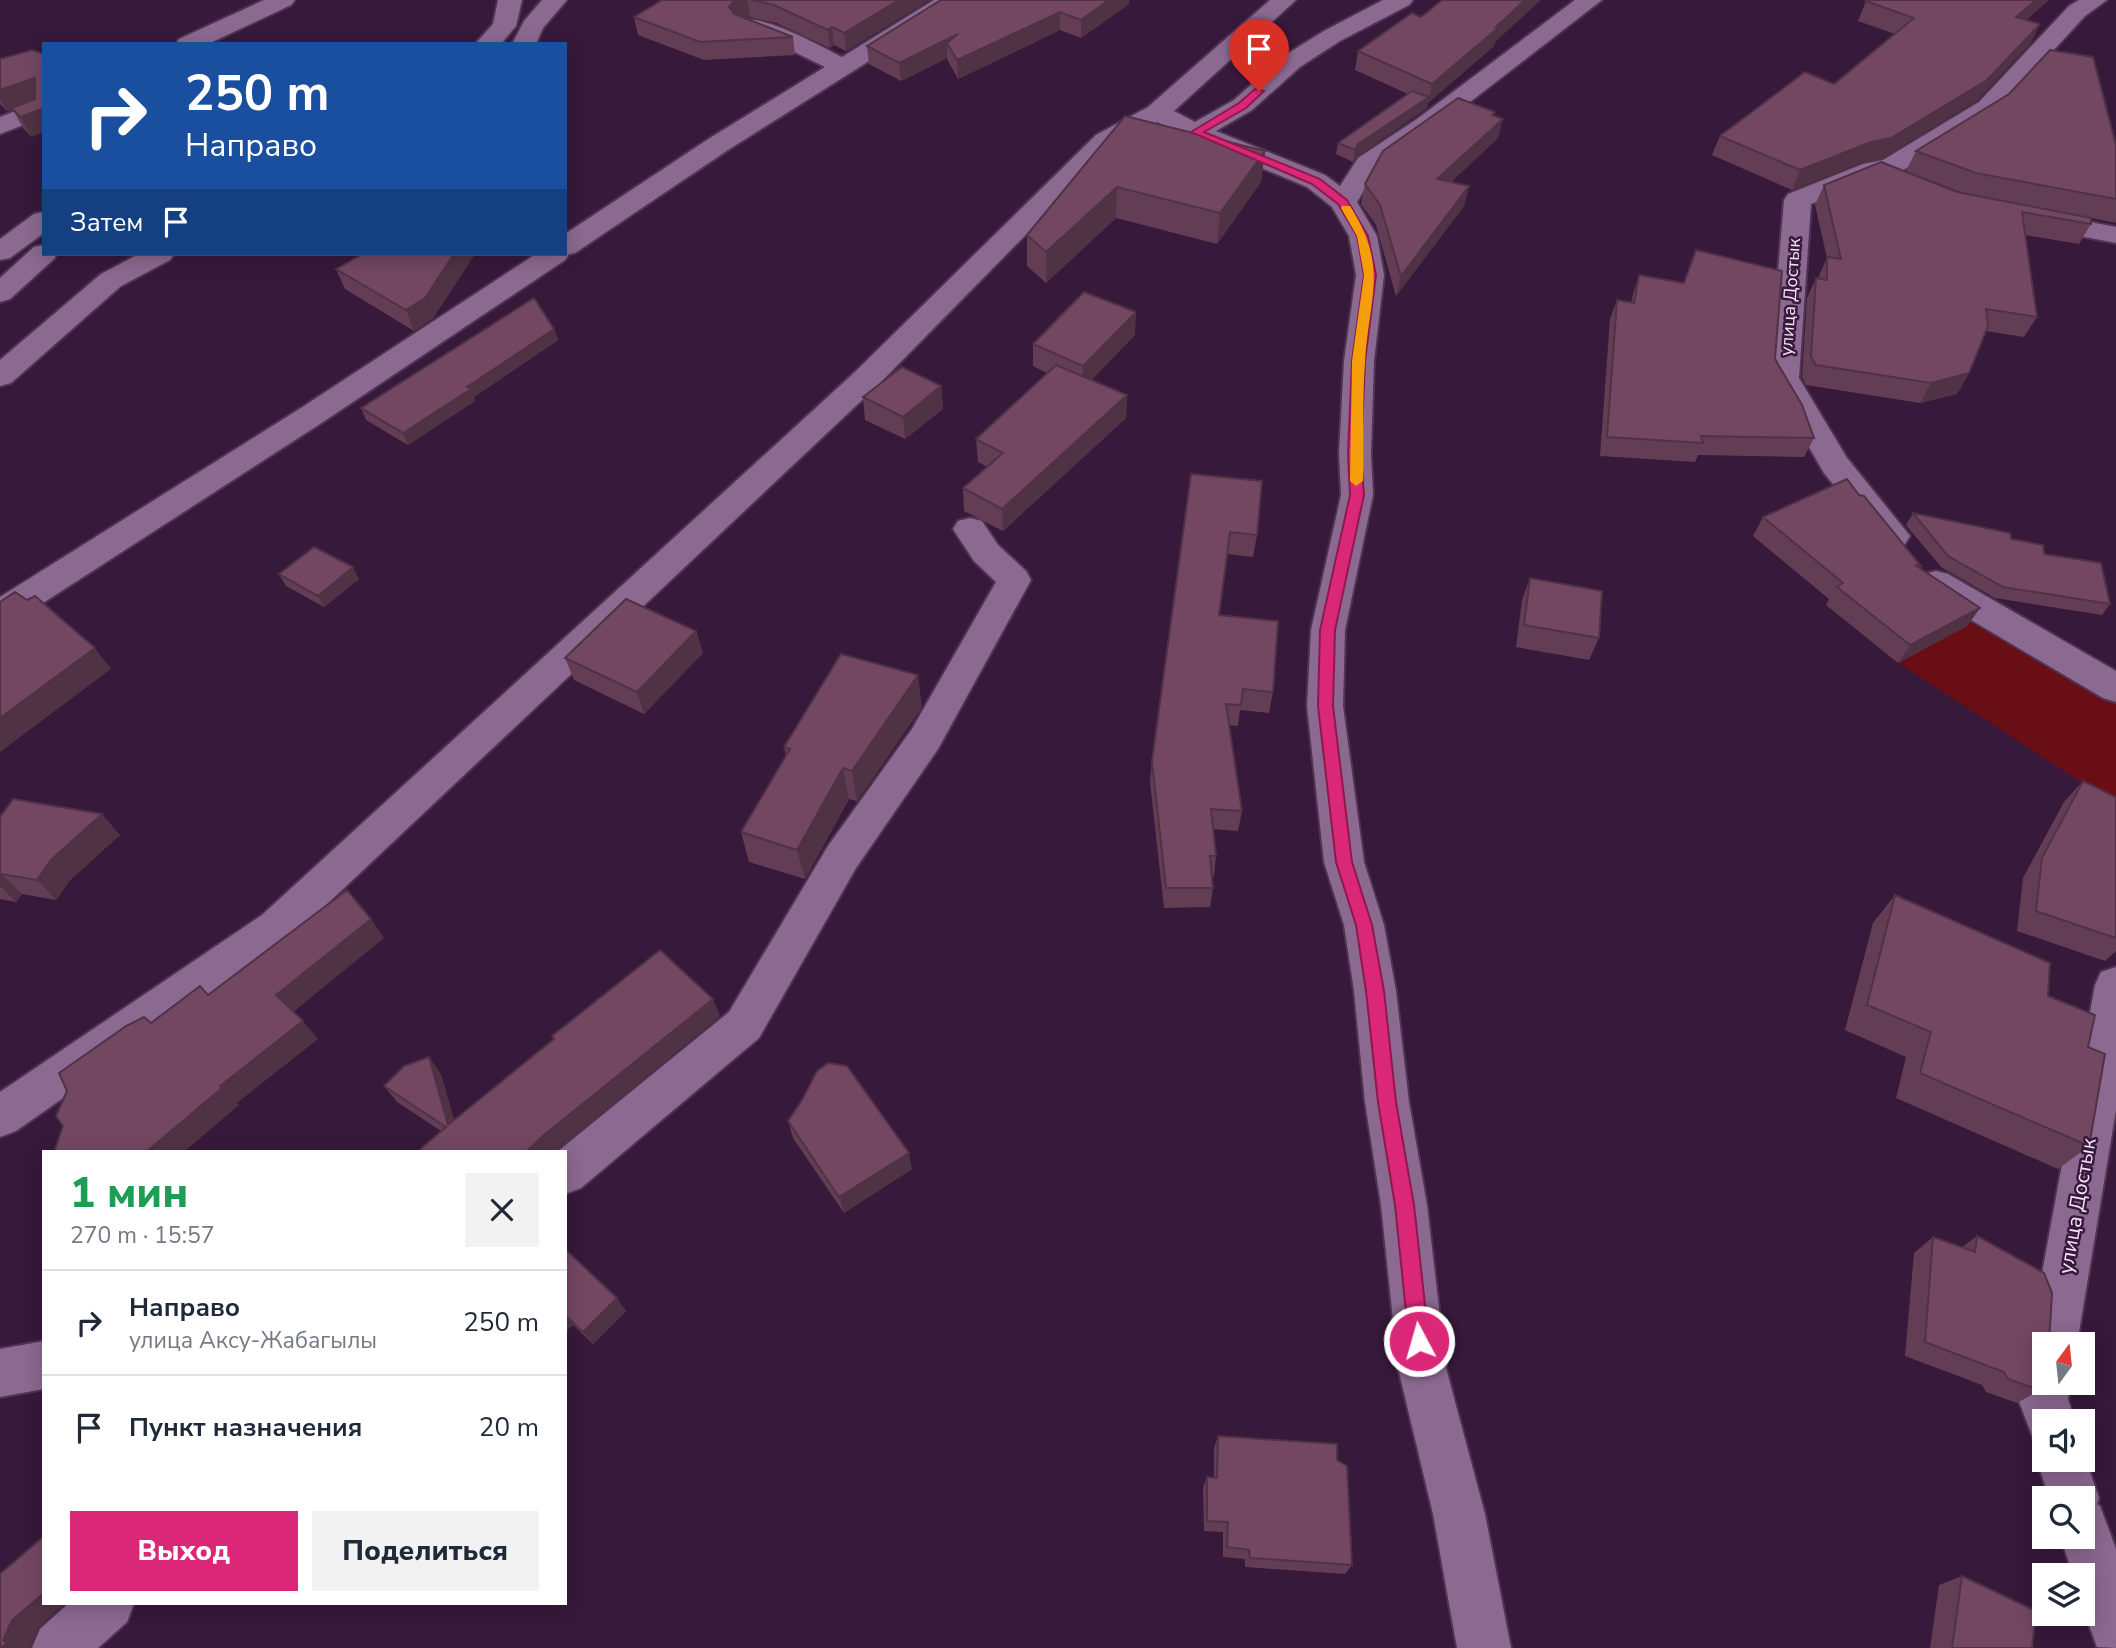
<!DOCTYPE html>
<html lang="ru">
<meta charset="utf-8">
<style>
body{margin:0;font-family:"Nunito Sans",sans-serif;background:#f2f2f3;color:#1f2937;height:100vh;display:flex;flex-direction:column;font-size:26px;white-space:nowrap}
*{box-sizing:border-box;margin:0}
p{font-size:23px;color:#747a83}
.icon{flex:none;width:38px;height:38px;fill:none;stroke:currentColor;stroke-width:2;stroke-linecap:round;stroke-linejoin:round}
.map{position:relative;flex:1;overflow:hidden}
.side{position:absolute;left:42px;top:1150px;width:525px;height:455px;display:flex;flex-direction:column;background:#fff;border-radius:0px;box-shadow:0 4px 18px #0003}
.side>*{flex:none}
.guide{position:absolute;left:42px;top:42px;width:525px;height:214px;border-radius:0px;box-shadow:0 4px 18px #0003;background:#1a4fa0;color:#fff;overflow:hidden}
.needle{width:46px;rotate:15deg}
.tools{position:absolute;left:2032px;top:1332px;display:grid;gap:14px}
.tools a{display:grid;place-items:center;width:63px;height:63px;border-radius:0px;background:#fff;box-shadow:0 4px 18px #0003;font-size:35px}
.pin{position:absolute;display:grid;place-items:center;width:60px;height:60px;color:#fff;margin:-72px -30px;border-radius:50% 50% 50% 0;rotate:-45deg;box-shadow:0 0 7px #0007}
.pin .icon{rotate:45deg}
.me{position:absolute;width:77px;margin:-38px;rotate:354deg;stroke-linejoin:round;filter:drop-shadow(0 0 5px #0008)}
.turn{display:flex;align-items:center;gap:24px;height:147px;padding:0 28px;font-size:32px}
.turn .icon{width:91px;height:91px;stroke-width:2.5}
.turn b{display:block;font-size:49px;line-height:60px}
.then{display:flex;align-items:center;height:66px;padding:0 28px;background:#0003;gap:14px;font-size:26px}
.round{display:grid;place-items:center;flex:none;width:74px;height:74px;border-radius:0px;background:#f2f2f3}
.headline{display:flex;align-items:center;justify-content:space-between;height:119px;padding:0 28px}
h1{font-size:42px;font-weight:800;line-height:52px;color:#1e9e55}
.cta{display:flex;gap:14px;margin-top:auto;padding:14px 28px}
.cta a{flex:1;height:80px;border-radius:0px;background:#db2777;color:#fff;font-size:28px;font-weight:800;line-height:80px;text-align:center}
.cta a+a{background:#f2f2f3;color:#1f2937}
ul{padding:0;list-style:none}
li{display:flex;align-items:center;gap:21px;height:105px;padding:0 28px;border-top:2px solid #e0e1e3}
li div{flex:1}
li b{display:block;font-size:26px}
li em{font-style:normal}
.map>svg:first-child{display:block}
</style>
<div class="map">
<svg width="2116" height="1648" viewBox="0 0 2116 1648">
<rect width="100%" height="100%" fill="#37193b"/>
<path fill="#6a0e16" d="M1967 603 2116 690V805L1885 654Z"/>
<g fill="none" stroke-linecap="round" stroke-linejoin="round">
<g stroke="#4d3451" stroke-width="4">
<path id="minor" d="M264 0H295L291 5 208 44H176L179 39Z
M498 0H522L516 26 501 44H475L493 24Z
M542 0H567L543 28 536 44H512L524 21Z
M934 0H962L958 5 728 150 575 253 569 254 565 260 323 422 12 623 0 627V597L301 408 536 254H565V234L710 138 825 67 782 46 739 30 735 25 739 20C764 14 818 45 842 57Z
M1270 0H1296L1174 111 1195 122 1234 100 1282 57 1324 31 1383 0H1413L1409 5 1340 41 1300 67 1252 110 1216 131 1325 175 1340 186 1358 158 1417 119 1575 0H1602L1435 129 1377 169 1357 202 1377 236 1384 275 1374 361 1371 454 1373 495 1345 630 1343 706 1364 862 1384 925 1396 991 1409 1102 1427 1205 1446 1368 1485 1514 1511 1648H1457L1433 1514 1398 1368 1381 1205 1365 1102 1354 991 1344 925 1324 862 1307 706 1311 630 1341 495 1339 454 1344 361 1356 275 1349 236 1332 207 1307 187 1187 137 1157 122 1114 145 877 386 290 939 16 1131 0 1137V1092L262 915 855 372 1096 135 1148 107Z
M2079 0H2107L2085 16 1997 112 1900 172 1880 176 1811 204 1799 378 1847 458 1910 536 1905 544 1893 548 1881 544 1824 473 1769 378 1784 200 1788 194 1863 164 1883 160 1979 102 2069 6Z
M44 100V117L0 134V117Z
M44 212V233L10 258 0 260V239L34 214Z
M2038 212 2116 227V243L2028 226 2024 220 2028 214Z
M44 245V254H57L54 259 10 299 0 302V278L34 247Z
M139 254H174L170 260 121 286 11 383 0 386V360L101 274Z
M970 518 982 521 998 545 1026 571 1031 580 938 749 856 868 759 1038 581 1188 565 1194V1152H557L729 1012 828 846 912 729 996 582 974 561 953 529 958 521Z
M1936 571 1948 574 2116 671V702L2103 698 1924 592 1919 583 1924 574Z
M2116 967V1110L2077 1344H2044V1382H2070L2068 1399 2075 1421H2044V1460H2082V1449L2099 1498 2097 1504 2100 1506 2116 1549V1648L2097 1647 2082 1606V1575H2073L2060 1536H2082V1498H2049L2037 1460 2044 1443 2033 1438 2018 1399 2029 1365 2037 1361 2029 1344 2095 985 2101 972Z
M44 1341V1389L0 1397V1349Z
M69 1603H134L127 1622 98 1648H32L40 1629Z"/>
</g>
<use href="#minor" fill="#8c6990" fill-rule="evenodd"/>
</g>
<path fill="#633d54" d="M662 0H929L846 51 834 45 830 48 777 23 750 17 744 18 793 37 795 55 704 60 638 35 634 17Z
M941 0 1129 4 1081 38 1060 30 958 79 948 61 947 58 901 81 869 64 867 46Z
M1868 0H2049L2026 20 2040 24 2030 44 1977 100 1882 158 1862 162 1792 190 1712 155 1720 136 1834 84 1895 34 1858 21 1866 1Z
M1495 42 1494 46 1428 103 1427 108 1357 156 1353 162 1336 154 1338 143 1408 94 1355 70 1358 51Z
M0 59 32 137 23 128 13 110 7 111 0 104Z
M1125 116 1265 151 1261 182 1217 244 1116 218 1046 283 1027 266V235Z
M1494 116 1498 138 1451 182 1469 186 1464 206 1396 296 1376 225 1361 204 1365 184Z
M2116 145V223L2067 213 2091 224 2079 244 2025 235 2037 317 2024 337 1986 331 1969 373 1957 394 1920 403 1806 385 1802 377 1807 298 1816 278H1818L1827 258 1815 205 1824 185 1963 193 1906 171 1916 151Z
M363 254H475L433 318 414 331 345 289 336 269Z
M1639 275 1775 359 1814 438 1804 457 1698 455 1695 462 1600 456 1610 319 1617 300 1631 303 1633 294Z
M554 329 558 340 474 397 475 401 408 445 366 420 361 408Z
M1135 335 1091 380 1127 395 1126 418 1003 531 964 511 963 488 987 467 978 462 976 439 1047 373 1033 366V344Z
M941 386 943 409 905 439 865 420 863 397Z
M1191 474 1257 535 1253 557 1228 554 1219 615 1273 692 1269 713 1240 710 1238 726 1229 725 1242 811 1238 831 1213 829 1216 856 1214 876H1211L1213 888 1210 907 1164 908 1150 782 1152 761Z
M1859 495 1921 566 1920 568 1980 608 1967 626 1898 663 1826 605 1829 599 1753 536 1763 517Z
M1913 513 2011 539 2044 554 2110 604 2102 615 1995 598 1941 567 1906 525Z
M279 574 359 579 324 607 286 586Z
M1530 578 1599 638 1589 660 1516 647 1522 600Z
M696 631 703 653 644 714 574 680 565 658Z
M922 707 857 801 849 799 805 879 749 862 741 832 786 756 784 747Z
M2083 781 2116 797V951L2105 961 2017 931 2023 878 2064 802Z
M0 817 120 835 70 880 56 900 22 894 16 902 0 899Z
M1895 895 2048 996 2088 1047 2089 1146 2058 1169 1896 1098 1906 1057 1845 1030 1873 923Z
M720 1016 554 1152H417L441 1131 397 1102 384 1086 441 1074 454 1120 554 1040 552 1036Z
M788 1121 912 1169 844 1213 793 1138Z
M1977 1236 2040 1390 2017 1403 1986 1392 1982 1385 1905 1356 1914 1253 1933 1237 1962 1247Z
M565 1249 626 1311 593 1344 573 1325 565 1332Z
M1218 1436 1337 1460 1352 1565 1345 1574 1245 1567V1559L1223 1557V1532L1204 1531 1203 1488 1207 1477 1214 1478V1448Z
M1962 1576 2032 1648H1930L1939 1585Z"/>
<path fill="#503245" d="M734 0H747L750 17 737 18 729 7Z
M899 0H929L846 51 844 33Z
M1109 0H1129V4L1081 38V20Z
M1525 0H1541L1495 42 1494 46 1428 103 1432 84Z
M2036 0H2049L2007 36 2016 17Z
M1060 12V30L958 79 957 60Z
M2040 24 2030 44 1977 100 1882 158 1862 162 1792 190 1800 170Z
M832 27 834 45 830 48 828 30Z
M958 34 947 43V58L901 81 899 63Z
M35 78 44 98 7 111 0 99V90Z
M1429 97 1427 108 1357 156 1353 162 1355 150 1358 144Z
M44 108V132L32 137 20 117Z
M1495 112 1491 129 1503 119 1498 138 1433 199 1437 179Z
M1265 151 1261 182 1217 244 1220 213Z
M1469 186 1464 206 1396 296 1401 276Z
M1117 187 1116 218 1046 283V252Z
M454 254H475L433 318 414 331 406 310Z
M1136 312 1135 335 1083 389V366Z
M554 329 558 340 474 397 475 401 408 445 403 433 467 387Z
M1969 373 1957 394 1920 403 1931 383Z
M941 386 943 409 905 439 903 417Z
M1127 395 1126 418 1003 531 1002 509Z
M353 567 359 579 324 607 318 596Z
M1980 608 1967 626 1898 663 1910 645Z
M696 631 703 653 644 714 637 692Z
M95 648 111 669 0 752V718Z
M918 675 922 707 857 801 852 771Z
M843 768 849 799 805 879 797 850Z
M102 814 120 835 70 880 56 900 37 880 51 860Z
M2 874 22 894 16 902 0 886V876Z
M371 919 384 938 292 1013 276 995Z
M713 999 720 1016 554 1152H526L545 1134Z
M303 1021 318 1039 237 1103 239 1105 184 1152H146L220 1086Z
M429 1057 441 1074 460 1141 448 1125Z
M909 1153 912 1169 844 1213 839 1197Z
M617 1298 626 1311 593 1344 583 1332Z
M565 1315 573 1325 565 1332Z
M42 1593H44V1603H65L38 1628 30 1647V1648H2L3 1640 12 1620Z"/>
<path fill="#734762" stroke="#503245" stroke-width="2" d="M662 0H737H734L729 7 734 14 793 37 700 42 634 17Z
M752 0H899L844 33 832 27 828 30 774 5Z
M941 0H1109L1081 20 1060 12 957 60 947 43 958 34 899 63 867 46Z
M1442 0H1525L1496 27H1499L1432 84 1358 51 1412 13 1421 17Z
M1868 0H2036L2016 17 2040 24 1987 80 1891 138 1871 142 1800 170 1720 136 1805 72 1834 84 1914 18 1866 1Z
M32 50 44 54V108L20 117 12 108 35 99V78L0 90V59Z
M2050 50 2093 57 2116 145V199L1976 173 1916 151 2009 94Z
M1412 91 1429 97 1358 144 1355 150 1338 143Z
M1458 98 1495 112 1492 115 1503 119 1437 179 1469 186 1401 276 1380 205 1365 184 1383 151Z
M1125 116 1265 151 1220 213 1117 187 1046 252 1027 235Z
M1881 162 1957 192 2091 218V224L2022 212 2037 317 1986 309 1988 326 1969 373 1931 383 1816 365 1811 357 1816 278 1827 280V257L1841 259 1824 185Z
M1696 250 1782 271 1775 359 1802 405 1814 438 1701 436 1703 443 1607 437 1617 300 1634 303 1639 275 1684 283Z
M363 254H454L425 298 406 310 336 269Z
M1084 292 1136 312 1083 366 1033 344Z
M534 298 554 329 467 387 471 389 403 433 361 408Z
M1056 365 1127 395 1002 509 963 488 1003 453 976 439Z
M902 367 941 386 903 417 863 397Z
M1191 474 1262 481 1257 535 1230 532 1219 615 1278 621 1273 692 1243 689 1241 705 1226 704 1242 811 1211 809 1216 856H1210L1213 888H1166L1152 761Z
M1847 479 1859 495 1864 496 1921 566 1915 565 1980 608 1910 645 1837 587 1843 583 1763 517Z
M1913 513 2010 533 2011 539 2043 545 2044 554 2101 563 2110 604 2003 587 1948 556Z
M314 547 353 567 318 596 279 574Z
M1530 578 1602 591 1599 638 1524 625Z
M15 592 27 600 35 596 95 648 0 718V602Z
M626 599 696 631 637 692 565 658Z
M841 654 918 675 852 771 843 768 797 850 741 832 790 749 784 747Z
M2083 781 2116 797V938L2036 911 2042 858Z
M13 799 102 814 51 860 37 880 2 874 0 876V817Z
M347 890 371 919 276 995 303 1021 220 1086 222 1088 146 1152H54L63 1126 56 1116 67 1091 59 1073 126 1026 144 1017 151 1023 200 986 208 995Z
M1895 895 2050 963 2048 996 2095 1015 2088 1047 2105 1054 2089 1146 1920 1073 1931 1032 1867 1005Z
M660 950 713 999 545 1134 526 1152H417L446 1127 384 1086 404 1066 429 1057 448 1125 554 1039 552 1036Z
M828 1063 847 1066 909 1153 839 1197 788 1121 802 1100 817 1071Z
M1977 1236 2044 1273 2052 1293 2049 1344H2044V1368L2039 1385 2040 1390 2008 1379 2004 1372 1925 1342 1933 1237 1975 1252Z
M565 1249 617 1298 583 1332 565 1315Z
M1218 1436 1337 1444V1460L1347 1466 1352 1565 1250 1558 1249 1550 1227 1547 1228 1522 1207 1521V1477L1217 1478Z
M44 1536V1593L12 1620 3 1640 7 1644 0 1648V1574Z
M1962 1576 2036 1611 2032 1648H1952Z"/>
<path fill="#db2777" stroke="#8e194d" stroke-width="2" d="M1255 89 1264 91 1246 108 1204 132 1320 179 1347 200 1368 236 1376 275 1365 361 1361 454 1364 495 1335 630 1333 706 1352 862 1372 925 1384 991 1396 1102 1414 1205 1429 1341 1426 1348 1419 1351 1412 1348 1409 1341 1395 1205 1378 1102 1366 991 1356 925 1336 862 1318 706 1320 630 1350 495 1348 454 1352 361 1364 275 1357 236 1338 204 1312 184 1191 132 1239 103Z"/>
<path fill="#f59e0b" d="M1342 206H1350C1389 267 1369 296 1365 362 1362 402 1364 442 1363 481L1356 486 1350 481 1352 361 1364 275 1357 236 1341 208Z"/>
<g text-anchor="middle" stroke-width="5" stroke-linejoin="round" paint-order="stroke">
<g font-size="18" fill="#f8e4fa" stroke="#37193b">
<text transform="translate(1790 297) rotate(-86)" y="6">улица Достык</text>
</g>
<g font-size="21" fill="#f8e4fa" stroke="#37193b">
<text transform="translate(2077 1206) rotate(-80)" y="7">улица Достык</text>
</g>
</g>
</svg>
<div class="tools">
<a><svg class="needle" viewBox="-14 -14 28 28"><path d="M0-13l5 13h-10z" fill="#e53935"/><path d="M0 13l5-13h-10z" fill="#747a83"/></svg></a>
<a><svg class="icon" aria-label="sound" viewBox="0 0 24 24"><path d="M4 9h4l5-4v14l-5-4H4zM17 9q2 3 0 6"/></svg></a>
<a><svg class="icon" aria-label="search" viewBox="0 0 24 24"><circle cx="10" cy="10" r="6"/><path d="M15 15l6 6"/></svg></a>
<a><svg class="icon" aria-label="layers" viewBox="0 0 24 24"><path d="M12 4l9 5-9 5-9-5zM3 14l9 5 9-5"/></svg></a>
</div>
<div class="pin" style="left:1259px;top:91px;background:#d93025"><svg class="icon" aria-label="arrive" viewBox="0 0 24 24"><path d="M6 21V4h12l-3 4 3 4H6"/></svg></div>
<svg class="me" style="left:1419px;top:1341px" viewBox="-20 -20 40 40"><circle r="17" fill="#db2777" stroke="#fff" stroke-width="3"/><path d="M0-11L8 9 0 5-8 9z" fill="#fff"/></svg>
<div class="guide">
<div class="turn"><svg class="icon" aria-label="right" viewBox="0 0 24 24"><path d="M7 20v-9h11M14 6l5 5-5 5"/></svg><div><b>250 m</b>Направо</div></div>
<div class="then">Затем<svg class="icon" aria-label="arrive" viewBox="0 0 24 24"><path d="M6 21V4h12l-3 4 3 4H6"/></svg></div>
</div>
<section class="side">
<div class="headline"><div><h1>1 мин</h1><p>270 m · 15:57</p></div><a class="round"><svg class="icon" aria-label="close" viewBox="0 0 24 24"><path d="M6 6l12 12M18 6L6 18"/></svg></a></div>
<ul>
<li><svg class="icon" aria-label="right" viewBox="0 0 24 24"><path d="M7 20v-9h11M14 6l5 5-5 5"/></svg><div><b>Направо</b><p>улица Аксу-Жабагылы</p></div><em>250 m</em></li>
<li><svg class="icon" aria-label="arrive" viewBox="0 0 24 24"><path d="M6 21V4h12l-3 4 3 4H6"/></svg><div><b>Пункт назначения</b></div><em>20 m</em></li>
</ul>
<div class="cta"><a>Выход</a><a>Поделиться</a></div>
</section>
</div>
